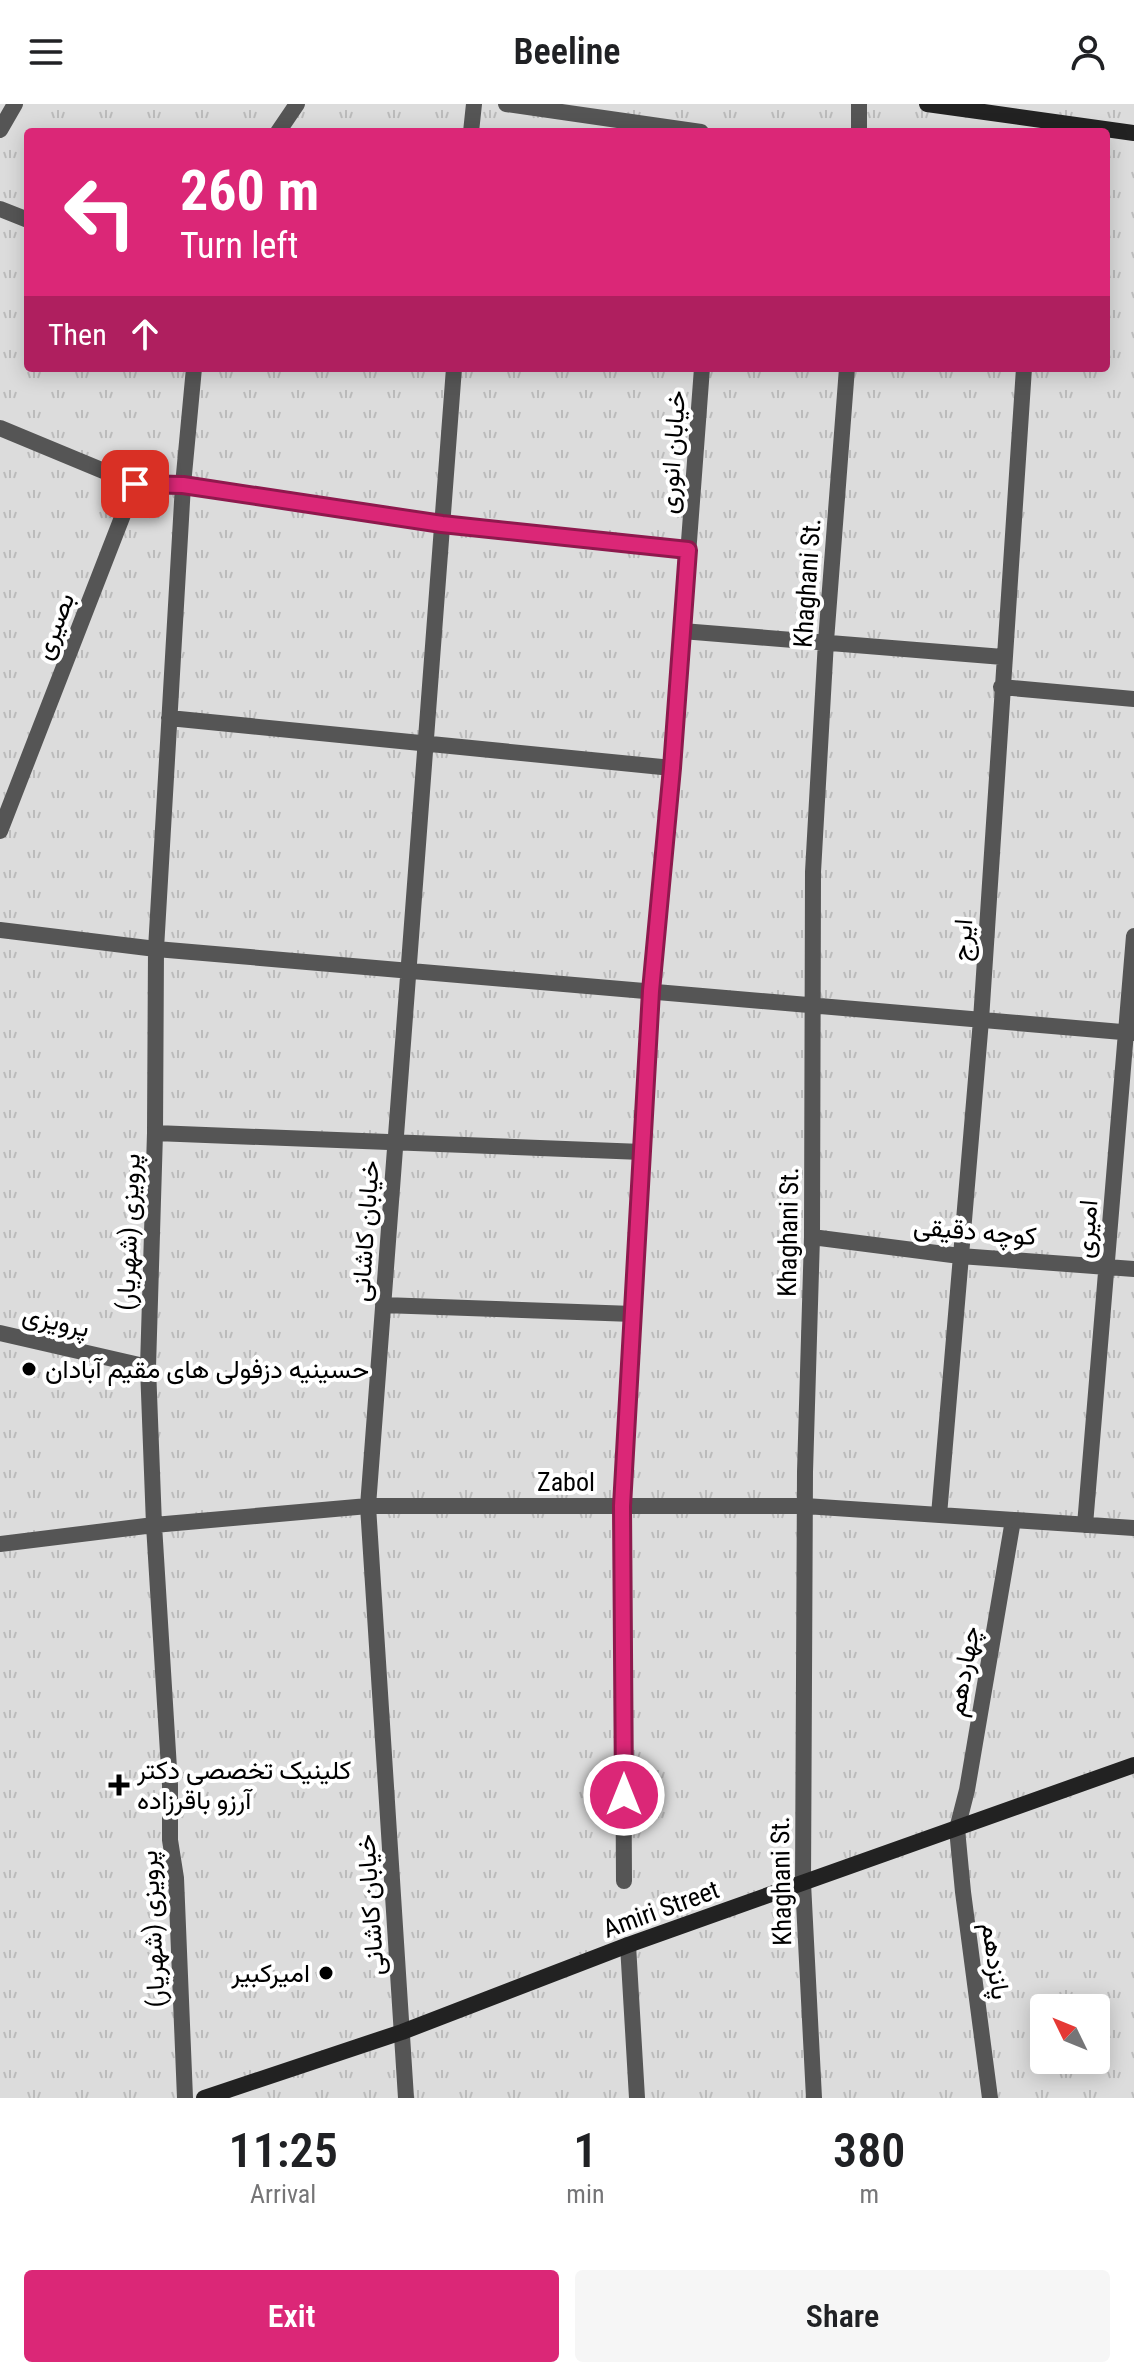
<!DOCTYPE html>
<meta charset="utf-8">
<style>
body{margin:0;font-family:"Roboto Condensed",Vazirmatn,sans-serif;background:#f6f6f6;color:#202124;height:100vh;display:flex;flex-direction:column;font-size:30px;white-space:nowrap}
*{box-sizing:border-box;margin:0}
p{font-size:26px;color:#757577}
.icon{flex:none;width:44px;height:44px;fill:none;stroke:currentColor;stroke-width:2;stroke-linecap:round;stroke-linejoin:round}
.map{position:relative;height:1994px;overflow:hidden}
.drawer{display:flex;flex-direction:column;background:#fff;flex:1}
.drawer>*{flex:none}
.top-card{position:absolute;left:24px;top:24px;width:1086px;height:244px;border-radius:8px;box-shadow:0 4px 20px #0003;background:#db2777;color:#fff;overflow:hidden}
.needle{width:52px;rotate:313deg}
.controls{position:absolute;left:1030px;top:1890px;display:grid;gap:16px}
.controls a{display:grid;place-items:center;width:80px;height:80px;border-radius:8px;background:#fff;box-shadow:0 4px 20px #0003;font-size:40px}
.pin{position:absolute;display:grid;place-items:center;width:68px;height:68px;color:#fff;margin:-34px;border-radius:16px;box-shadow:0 4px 12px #0006}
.me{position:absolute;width:88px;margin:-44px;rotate:0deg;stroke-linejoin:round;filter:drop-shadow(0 0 6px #0008)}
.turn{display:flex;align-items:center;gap:28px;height:168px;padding:0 24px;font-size:36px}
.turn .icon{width:104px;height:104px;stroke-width:2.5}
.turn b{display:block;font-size:56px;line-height:68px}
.then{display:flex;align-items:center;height:76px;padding:0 24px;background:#0003;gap:16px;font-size:30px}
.eta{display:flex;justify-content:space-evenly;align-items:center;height:136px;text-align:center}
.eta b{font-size:48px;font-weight:600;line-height:56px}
.button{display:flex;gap:16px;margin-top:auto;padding:16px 24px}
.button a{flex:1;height:92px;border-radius:8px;background:#db2777;color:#fff;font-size:32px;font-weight:600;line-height:92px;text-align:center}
.button a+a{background:#f6f6f6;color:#202124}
header{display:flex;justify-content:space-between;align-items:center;height:104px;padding:0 24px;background:#fff;font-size:36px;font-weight:600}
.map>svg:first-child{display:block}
</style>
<header><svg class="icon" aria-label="menu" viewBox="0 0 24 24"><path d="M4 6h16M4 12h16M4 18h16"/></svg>Beeline<svg class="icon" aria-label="person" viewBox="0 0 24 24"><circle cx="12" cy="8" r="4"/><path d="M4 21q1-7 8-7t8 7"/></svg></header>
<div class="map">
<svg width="1134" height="1994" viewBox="0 0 1134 1994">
<defs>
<pattern id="park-tufts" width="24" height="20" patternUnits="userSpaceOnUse" patternTransform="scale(2)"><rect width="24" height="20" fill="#dcdcdc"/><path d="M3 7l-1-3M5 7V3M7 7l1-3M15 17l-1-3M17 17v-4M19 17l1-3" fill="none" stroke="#bbb"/></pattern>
</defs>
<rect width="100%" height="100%" fill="#fff"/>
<path fill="url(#park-tufts)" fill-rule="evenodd" d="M0 0H1134V1994H0ZM28 28H1106V264H28ZM1044 1904H1096V1956H1044Z"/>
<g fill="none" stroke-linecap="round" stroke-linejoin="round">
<path stroke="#555" stroke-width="16" d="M506 0 701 28
M957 1725 967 1686 1013 1416"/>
<path stroke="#555" stroke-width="16" d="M0 26 15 0
M278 28 297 0
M471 28 474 0
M859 28V0
M0 105 28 116
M0 324 135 380
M682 527 1003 553
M1001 583 1134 595
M169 614 672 664
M0 727 135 380 183 381 442 420 688 446
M0 826 156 845 1134 929
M155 1029 642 1048
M812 1133 960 1152 1134 1165
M383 1201 633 1210
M0 1229 148 1263
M939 1411 981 916 1024 264
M1085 1421 1134 832
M0 1440 154 1421 368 1402H805L1134 1424
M957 1725 963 1788 990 1994
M624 1777 622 1402 651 887 672 664 702 264
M628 1841 637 1994
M185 1994 176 1774 170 1736V1681L154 1421 148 1263 155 1029 156 845 183 381 194 264
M406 1994 368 1402 454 264
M814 1994 803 1779 805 1368 812 1133 813 768 826 537 847 264"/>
<path stroke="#222" stroke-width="16" d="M927 0 1134 29
M204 1994 402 1928 628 1841 1134 1661"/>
</g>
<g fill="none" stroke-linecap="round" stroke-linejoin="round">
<g stroke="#8e194d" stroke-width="20">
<path id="route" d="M135 380 183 381 442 420 688 446 672 664 651 887 622 1402 624 1691"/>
</g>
<use href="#route" stroke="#db2777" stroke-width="14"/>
</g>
<g fill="#000" stroke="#fff" stroke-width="3">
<circle cx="29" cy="1265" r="8"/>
<path d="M115 1669h8v8h8v8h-8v8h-8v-8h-8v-8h8z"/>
<circle cx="326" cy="1869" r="8"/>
</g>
<g text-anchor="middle" stroke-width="8" stroke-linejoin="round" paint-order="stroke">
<g font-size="26" fill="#000" stroke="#fff">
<text transform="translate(672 348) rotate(-86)" y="9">خیابان انوری</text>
<text transform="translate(807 479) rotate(-86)" y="9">Khaghani St.</text>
<text transform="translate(54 522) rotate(-69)" y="9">بصیری</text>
<text transform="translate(962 836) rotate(-86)" y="9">ایرج</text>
<text transform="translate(1086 1125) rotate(-85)" y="9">امیری</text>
<text transform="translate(365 1127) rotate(-86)" y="9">خیابان کاشانی</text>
<text transform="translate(975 1127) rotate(5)" y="9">کوچه دقیقی</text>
<text transform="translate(128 1128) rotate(-88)" y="9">پرویزی (شهریار)</text>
<text transform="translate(788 1128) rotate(-89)" y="9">Khaghani St.</text>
<text transform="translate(56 1217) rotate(13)" y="9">پرویزی</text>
<text x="566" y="1387">Zabol</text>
<text transform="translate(963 1567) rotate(-80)" y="9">چهاردهم</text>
<text transform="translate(781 1777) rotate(-91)" y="9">Khaghani St.</text>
<text transform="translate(370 1801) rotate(-94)" y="9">خیابان کاشانی</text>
<text transform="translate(661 1805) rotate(-20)" y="9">Amiri Street</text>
<text transform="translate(152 1825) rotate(-93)" y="9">پرویزی (شهریار)</text>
<text transform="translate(996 1857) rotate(82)" y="9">پانزدهم</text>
</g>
<g font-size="26" fill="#000" stroke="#fff" text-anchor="start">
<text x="45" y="1274">حسینیه دزفولی های مقیم آبادان</text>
<text x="137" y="1675">کلینیک تخصصی دکتر<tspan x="137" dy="30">آرزو باقرزاده</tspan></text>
<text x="310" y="1878" text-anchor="end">امیرکبیر</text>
</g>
</g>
</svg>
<div class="controls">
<a><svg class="needle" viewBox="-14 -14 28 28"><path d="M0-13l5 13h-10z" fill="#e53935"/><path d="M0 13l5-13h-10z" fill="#757577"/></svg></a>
</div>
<div class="pin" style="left:135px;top:380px;background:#d93025"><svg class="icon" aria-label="arrive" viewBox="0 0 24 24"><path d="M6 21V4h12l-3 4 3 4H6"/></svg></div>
<svg class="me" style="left:624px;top:1691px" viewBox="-20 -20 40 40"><circle r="17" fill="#db2777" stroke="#fff" stroke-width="3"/><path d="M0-11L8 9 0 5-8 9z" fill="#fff"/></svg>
<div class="top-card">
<div class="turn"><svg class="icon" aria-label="left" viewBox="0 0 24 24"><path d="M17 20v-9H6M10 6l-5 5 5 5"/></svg><div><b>260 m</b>Turn left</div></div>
<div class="then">Then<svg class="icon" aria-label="ahead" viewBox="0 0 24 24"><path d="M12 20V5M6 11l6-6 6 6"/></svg></div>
</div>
</div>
<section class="drawer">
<div class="eta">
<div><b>11:25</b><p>Arrival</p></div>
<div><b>1</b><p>min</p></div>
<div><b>380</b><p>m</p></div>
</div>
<div class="button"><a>Exit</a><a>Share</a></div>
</section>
